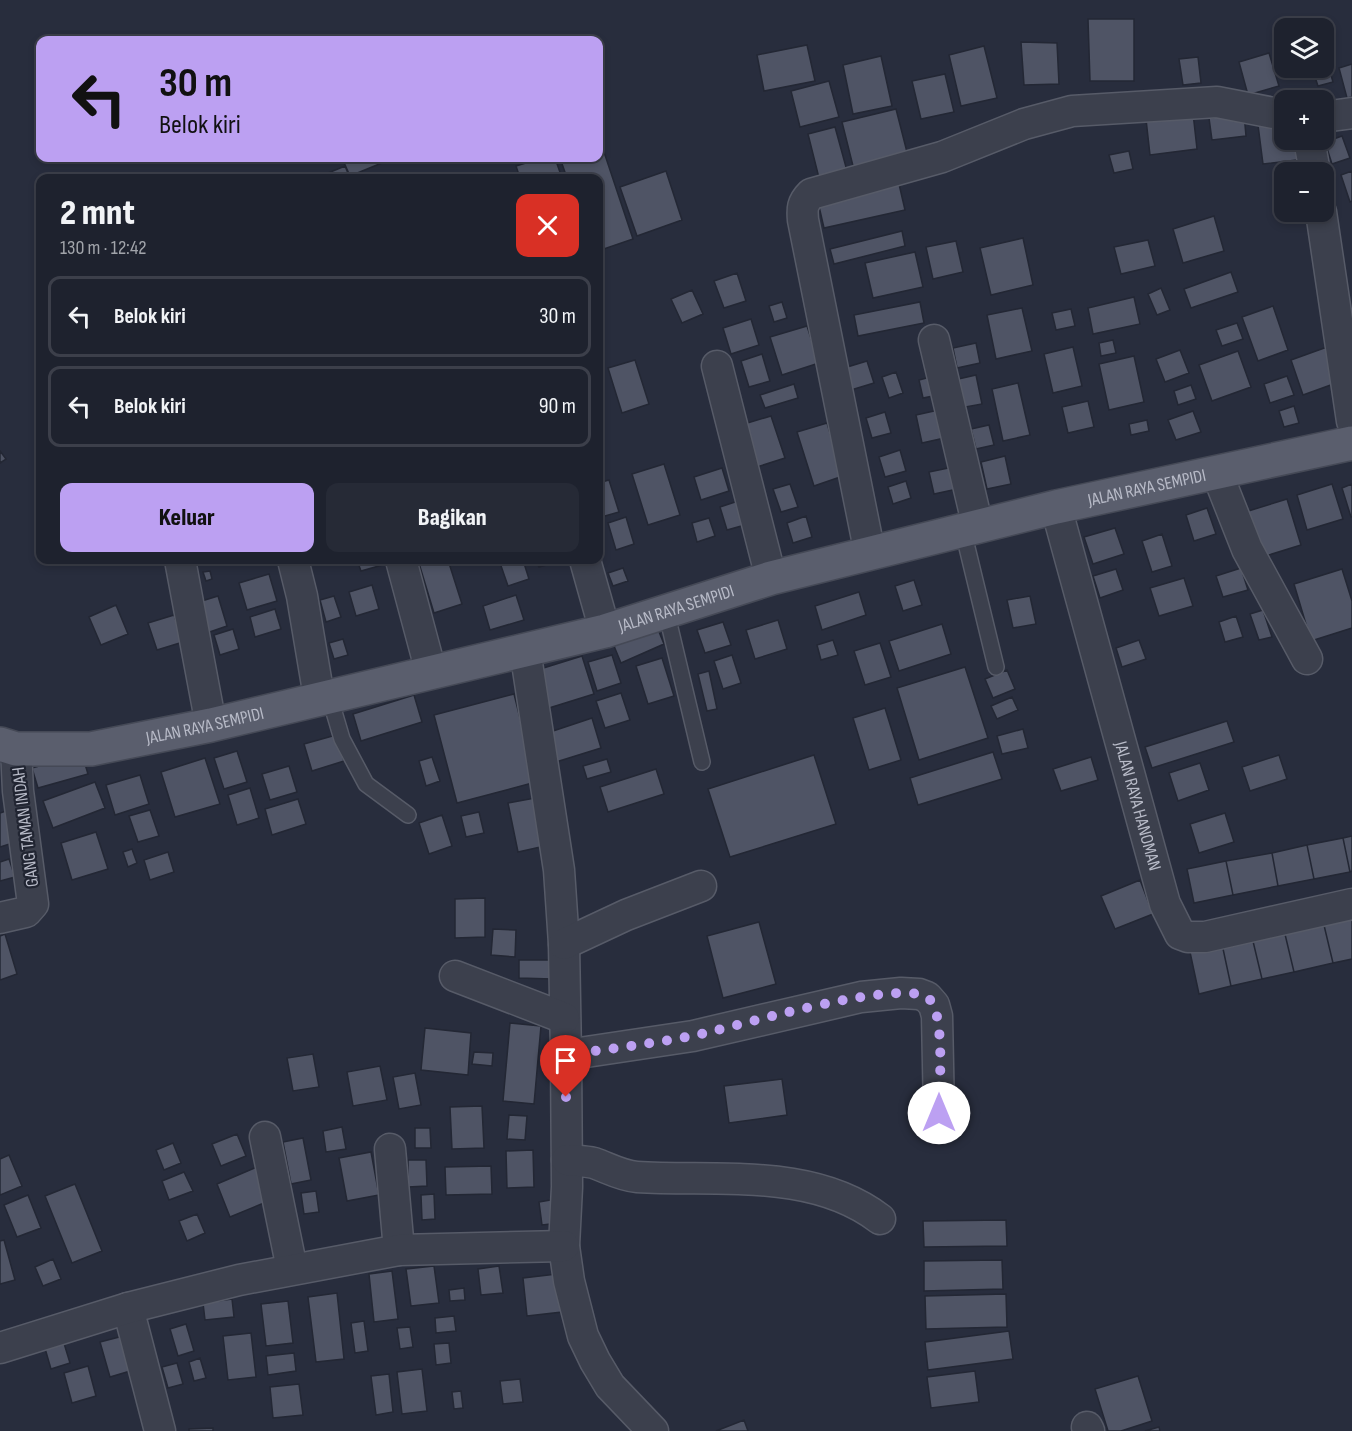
<!DOCTYPE html>
<html lang="id">
<meta charset="utf-8">
<style>
body{margin:0;font-family:"Sofia Sans Condensed",sans-serif;background:#262a36;color:#f1f3f6;height:100vh;display:flex;flex-direction:column;font-size:22px;white-space:nowrap}
*{box-sizing:border-box;margin:0}
p{font-size:20px;color:#a1a4aa}
.icon{flex:none;width:33px;height:33px;fill:none;stroke:currentColor;stroke-width:2;stroke-linecap:round;stroke-linejoin:round}
.map{position:relative;flex:1;overflow:hidden}
.sheet{position:absolute;left:36px;top:174px;width:567px;height:390px;display:flex;flex-direction:column;background:#1e222e;border-radius:12px;box-shadow:0 3px 9px #0003,0 0 0 2px #3c3f4a}
.sheet>*{flex:none}
.banner{position:absolute;left:36px;top:36px;width:567px;height:126px;border-radius:12px;box-shadow:0 3px 9px #0003,0 0 0 2px #3c3f4a;background:#bca0f2;color:#111;overflow:hidden}
.controls{position:absolute;left:1274px;top:18px;display:grid;gap:12px}
.controls a{display:grid;place-items:center;width:60px;height:60px;border-radius:12px;background:#1e222e;box-shadow:0 3px 9px #0003,0 0 0 2px #3c3f4a;font-size:30px}
.pin{position:absolute;display:grid;place-items:center;width:51px;height:51px;color:#fff;margin:-62px -26px;border-radius:50% 50% 50% 0;rotate:-45deg;box-shadow:0 0 6px #0007}
.pin .icon{rotate:45deg}
.me{position:absolute;width:66px;margin:-33px;rotate:0deg;stroke-linejoin:round;filter:drop-shadow(0 0 4px #0008)}
.turn{display:flex;align-items:center;gap:21px;height:126px;padding:0 24px;font-size:27px}
.turn .icon{width:78px;height:78px;stroke-width:2.5}
.turn b{display:block;font-size:42px;line-height:51px}
.round{display:grid;place-items:center;flex:none;width:63px;height:63px;border-radius:12px;background:#262a36}
.head{display:flex;align-items:center;justify-content:space-between;height:102px;padding:0 24px}
h1{font-size:36px;font-weight:800;line-height:45px}
.button{display:flex;gap:12px;margin-top:auto;padding:12px 24px}
.button a{flex:1;height:69px;border-radius:12px;background:#bca0f2;color:#111;font-size:24px;font-weight:800;line-height:69px;text-align:center}
.button a+a{background:#262a36;color:#f1f3f6}
ul{padding:0;list-style:none}
li{display:flex;align-items:center;gap:18px;height:81px;margin:0 12px 9px;padding:0 12px;border:3px solid #3c3f4a;border-radius:12px}
li div{flex:1}
li b{display:block;font-size:22px}
li em{font-style:normal}
.map>svg:first-child{display:block}
</style>
<div class="map">
<svg width="1352" height="1431" viewBox="0 0 1352 1431">
<rect width="100%" height="100%" fill="#282d3d"/>
<path fill="#4f5465" stroke="#232734" stroke-width="1.5" d="M1088 19H1134V81H1090Z
M1021 42 1057 43 1059 84 1024 85Z
M807 45 815 81 764 91 757 55Z
M984 46 997 98 961 106 949 55Z
M1324 51 1333 82 1318 86 1312 68H1323Z
M1269 53 1279 86 1248 95 1239 62Z
M881 56 892 106 853 114 843 65Z
M1198 57 1201 83 1183 85 1179 59Z
M1352 64V97L1347 98 1339 68Z
M945 74 954 112 921 119 912 81Z
M829 81 839 117 800 127 791 91Z
M896 109 908 156 854 170 842 122Z
M1193 113 1197 149 1150 155 1146 119Z
M1244 114 1246 136 1212 140 1209 118Z
M1284 122V140H1302L1305 159 1263 164 1258 125Z
M835 127 849 178 821 186 808 134Z
M1342 136 1350 158 1332 164 1325 142Z
M600 140 633 239 598 251V178H567L560 158H598Z
M1129 151 1133 169 1114 173 1109 155Z
M342 158H394L350 176Z
M542 158H555L562 178H520L516 166Z
M345 166 350 178H316Z
M666 171 682 220 637 236 620 187Z
M1352 171V201L1350 202 1341 175Z
M899 184 905 210 824 228 818 202Z
M1214 216 1224 251 1183 263 1173 229Z
M902 231 905 246 834 264 830 249Z
M1023 238 1033 285 991 295 980 248Z
M1148 240 1155 266 1121 274 1114 247Z
M956 241 963 272 933 279 926 247Z
M915 252 923 287 873 298 865 263Z
M1231 272 1238 292 1191 308 1184 289Z
M737 273 746 301 724 308 714 281Z
M1161 288 1170 310 1157 315 1148 294Z
M692 290 703 314 682 323 671 299Z
M1134 297 1140 324 1093 334 1088 308Z
M782 302 787 318 774 322 769 306Z
M920 302 924 323 858 336 854 315Z
M1273 306 1288 350 1258 361 1242 317Z
M1022 308 1032 351 996 359 987 315Z
M1071 309 1075 326 1056 330 1052 313Z
M751 319 759 345 731 354 723 328Z
M1237 323 1243 339 1222 346 1216 330Z
M807 326 819 363 782 375 770 337Z
M1113 340 1116 353 1101 356 1099 343Z
M976 343 980 363 957 368 953 348Z
M1073 347 1082 386 1053 393 1044 354Z
M1327 347 1339 382 1303 395 1291 360Z
M1180 350 1189 373 1165 382 1156 359Z
M1238 351 1251 387 1212 401 1199 365Z
M762 354 770 381 749 387 741 361Z
M1134 356 1144 402 1109 410 1099 364Z
M635 360 649 404 622 413 608 368Z
M867 361 874 383 851 390 844 368Z
M896 372 903 393 889 398 882 377Z
M938 375 943 394 923 398 919 380Z
M976 375 982 404 960 408 954 380Z
M1287 376 1294 395 1270 403 1264 384Z
M1018 383 1030 435 1003 441 992 389Z
M794 384 798 398 765 408 760 395Z
M1191 385 1196 399 1178 405 1174 391Z
M1088 401 1094 427 1068 433 1062 407Z
M1294 406 1299 423 1284 427 1279 411Z
M943 409 949 437 922 443 916 415Z
M1193 411 1201 432 1176 440 1168 420Z
M885 412 891 433 872 438 866 418Z
M771 416 785 458 757 467 744 424Z
M1147 420 1149 431 1131 435 1129 424Z
M827 423 843 476 814 486 797 432Z
M989 425 994 445 976 449 971 429Z
M900 450 906 471 885 477 879 457Z
M0 451 6 459 0 463Z
M1005 456 1011 484 987 489 981 462Z
M664 464 680 515 648 525 632 474Z
M958 466 962 488 934 494 929 472Z
M722 468 729 491 701 500 694 477Z
M609 480 619 512 598 518V483Z
M906 481 911 498 893 504 888 487Z
M790 484 798 507 781 512 773 489Z
M1332 484 1343 519 1307 530 1297 495Z
M1352 484V517H1351L1342 488Z
M744 499 752 523 727 530 720 507Z
M1287 499 1301 545 1256 559 1242 513Z
M1207 508 1216 534 1194 541 1186 515Z
M806 516 812 537 793 543 787 523Z
M626 517 634 544 616 550 608 523Z
M709 518 715 536 697 542 692 523Z
M1115 528 1124 554 1093 564 1084 537Z
M1162 534 1172 566 1152 572 1142 541Z
M357 560H393V562L361 571Z
M418 560H448L462 604 434 613Z
M499 560H523L529 579 508 586Z
M536 560H564L539 567Z
M623 568 628 581 613 586 608 573Z
M1241 568 1248 590 1223 597 1216 576Z
M1116 569 1123 590 1100 598 1093 576Z
M1342 569 1352 601V628L1311 641 1294 584Z
M210 571 212 579 206 581 203 572Z
M269 574 277 601 247 610 239 583Z
M1184 578 1193 606 1159 616 1150 588Z
M914 580 922 605 903 611 895 586Z
M372 585 379 609 356 616 349 592Z
M859 592 866 615 822 630 815 606Z
M516 595 524 620 490 630 483 606Z
M218 596 227 626 201 635 192 604Z
M334 596 341 617 326 622 320 600Z
M1030 596 1036 624 1013 628 1007 600Z
M116 605 128 634 101 645 89 617Z
M275 609 281 629 255 637 250 617Z
M1263 610 1272 637 1259 640 1250 614Z
M174 615 183 642 157 650 148 623Z
M1236 616 1243 637 1225 642 1219 622Z
M778 620 787 649 755 659 746 630Z
M723 622 731 645 705 653 697 630Z
M942 624 951 654 899 671 889 641Z
M657 627 664 644 621 663 614 646Z
M233 629 239 649 220 655 214 635Z
M343 639 348 655 334 659 329 643Z
M833 640 838 655 821 660 817 645Z
M1139 640 1146 659 1122 667 1116 648Z
M880 643 891 677 865 685 854 651Z
M612 655 621 683 597 691 588 662Z
M732 655 741 683 723 689 714 661Z
M582 656 594 694 549 708 537 670Z
M662 658 674 696 648 704 636 666Z
M965 667 988 738 919 760 897 688Z
M1007 670 1015 689 993 698 985 679Z
M709 671 717 709 707 711 698 674Z
M621 693 630 720 605 728 596 701Z
M514 694 536 782 457 803 434 715Z
M414 695 422 722 361 741 353 714Z
M1012 697 1018 710 997 719 991 706Z
M885 708 901 760 869 770 853 718Z
M592 718 601 748 556 762 547 733Z
M1227 721 1234 742 1152 768 1145 747Z
M1023 729 1028 748 1002 754 997 736Z
M336 735 344 761 312 771 304 744Z
M237 751 247 782 224 789 214 758Z
M993 752 1002 779 918 805 910 778Z
M82 754 88 774 38 788 32 768Z
M814 755 836 824 730 857 708 789Z
M1279 755 1287 779 1250 791 1242 767Z
M432 757 440 781 426 786 419 761Z
M1091 757 1098 780 1061 791 1053 769Z
M205 758 220 804 175 817 161 772Z
M607 759 611 772 587 779 583 766Z
M1200 763 1209 790 1178 801 1169 773Z
M289 766 297 792 270 800 262 774Z
M656 769 664 794 608 812 600 787Z
M140 775 149 804 115 815 106 785Z
M95 782 105 808 53 828 43 801Z
M250 788 259 818 237 825 228 795Z
M535 798 545 846 518 852 508 803Z
M298 799 306 824 272 835 265 809Z
M9 810 19 841 0 847V813Z
M150 810 159 836 138 842 129 816Z
M479 812 484 833 466 837 461 816Z
M1225 813 1234 842 1199 853 1190 824Z
M442 815 452 846 429 854 419 823Z
M96 832 108 869 72 880 61 843Z
M1352 836V871L1350 872 1343 838Z
M1343 838 1350 872 1314 879 1307 845Z
M1307 845 1314 879 1278 886 1272 853Z
M132 849 137 863 128 867 123 852Z
M168 852 174 872 150 880 144 860Z
M1272 853 1278 886 1233 895 1226 861Z
M9 859 15 877 0 881V862Z
M1226 861 1233 895 1194 903 1187 869Z
M1140 880 1153 914 1115 929 1101 896Z
M485 898V937L455 938V899Z
M1352 915V959L1333 963 1323 921Z
M1323 921 1333 963 1294 972 1284 930Z
M759 922 776 984 723 998 707 936Z
M493 929 516 930 515 957 491 955Z
M1284 930 1294 972 1262 979 1252 937Z
M5 934 17 974 0 980V936Z
M1252 937 1262 979 1231 986 1222 944Z
M1222 944 1231 986 1199 994 1190 952Z
M519 960H552V979L519 978Z
M510 1023 541 1026 534 1104 503 1101Z
M425 1028 471 1033 468 1075 421 1070Z
M474 1052 493 1053 492 1066 472 1064Z
M313 1054 319 1087 293 1091 287 1058Z
M380 1066 387 1100 353 1106 347 1072Z
M415 1073 421 1105 399 1109 393 1077Z
M782 1079 787 1115 729 1123 724 1086Z
M482 1106 484 1148 452 1149 450 1107Z
M509 1115 527 1116 525 1140 507 1139Z
M342 1127 346 1149 326 1152 323 1131Z
M415 1128H430L431 1148H415Z
M237 1134 246 1156 221 1166 212 1144Z
M303 1138 311 1180 291 1184 283 1142Z
M173 1143 181 1163 164 1170 156 1150Z
M533 1150 534 1187 507 1188 506 1151Z
M371 1152 379 1195 347 1201 339 1158Z
M9 1155 22 1186 0 1195V1159Z
M408 1160H426L427 1186 408 1187Z
M491 1166 492 1194 446 1195 445 1167Z
M257 1167 271 1200 230 1217 217 1184Z
M184 1172 193 1191 169 1200 162 1181Z
M75 1184 102 1251 72 1263 45 1196Z
M316 1191 319 1212 304 1214 301 1193Z
M434 1194 435 1219 422 1220 421 1195Z
M28 1195 41 1228 17 1237 4 1205Z
M556 1199 559 1223 542 1225 539 1202Z
M197 1214 205 1233 187 1241 179 1221Z
M1006 1220 1007 1246 924 1247 923 1221Z
M4 1240 15 1280 0 1284V1241Z
M53 1259 61 1279 43 1286 35 1267Z
M1002 1260 1003 1289 924 1291V1261Z
M434 1266 439 1303 411 1306 406 1269Z
M499 1266 503 1293 481 1295 478 1269Z
M392 1271 398 1319 374 1322 369 1274Z
M557 1274 562 1312 527 1316 523 1278Z
M464 1288 465 1300 450 1301 449 1290Z
M337 1293 344 1359 316 1362 308 1297Z
M1006 1294 1007 1327 926 1329 925 1296Z
M232 1299 234 1317 205 1320 203 1303Z
M288 1301 293 1343 266 1346 261 1304Z
M454 1316 456 1331 436 1333 435 1318Z
M364 1321 368 1351 355 1353 351 1323Z
M186 1324 194 1351 178 1356 170 1329Z
M410 1327 413 1347 400 1349 397 1328Z
M1009 1331 1013 1359 928 1370 925 1342Z
M251 1333 256 1377 228 1380 223 1336Z
M127 1335 137 1369 110 1377 100 1342Z
M63 1340 70 1363 51 1369 44 1345Z
M449 1343 451 1363 436 1365 434 1344Z
M294 1353 296 1371 268 1375 266 1356Z
M200 1358 206 1378 194 1381 189 1362Z
M177 1363 183 1384 168 1388 162 1367Z
M88 1366 96 1396 72 1403 64 1373Z
M422 1369 427 1411 402 1414 397 1372Z
M975 1371 979 1402 931 1408 927 1377Z
M389 1374 393 1412 376 1415 371 1376Z
M1138 1376 1152 1421 1121 1431H1108L1095 1389Z
M520 1379 523 1402 503 1404 500 1381Z
M299 1384 303 1415 273 1418 270 1387Z
M461 1391 463 1408 454 1409 452 1392Z
M744 1420 748 1431H716Z
M1159 1427 1160 1431H1145Z
M213 1428V1431H189V1429Z"/>
<g fill="none" stroke-linecap="round" stroke-linejoin="round">
<g stroke="#575b68" stroke-width="18">
<path id="lane" d="M963 531 996 667
M666 611 702 762
M329 695 342 739 366 784 408 815"/>
</g>
<g stroke="#575b68" stroke-width="33">
<g id="street">
<path d="M1323 117 1352 113"/>
<path d="M1309 140 1315 172"/>
<path d="M1321 212 1352 421"/>
<path d="M934 340 978 527"/>
<path d="M717 366 771 578"/>
<path d="M1217 473 1247 549 1307 659"/>
<path id="s1" d="M1056 507 1165 904 1180 934 1188 937H1205L1352 904"/>
<path d="M870 554 803 220C802 209 802 203 811 194L942 157 1024 124 1072 111 1217 102 1284 115"/>
<path d="M180 560 211 725"/>
<path d="M293 560 302 596 319 697"/>
<path d="M401 560 431 672"/>
<path d="M585 560 605 631"/>
<path d="M525 650 559 870 564 944 566 1055 567 1187 564 1246 569 1281 583 1336 595 1361 610 1386 653 1431"/>
<path d="M0 918 26 912 33 904 18 791 16 749"/>
<path d="M564 944 626 915 701 886"/>
<path d="M455 976 564 1018"/>
<path d="M566 1055 693 1036 861 997 901 993 919 994 927 997 934 1005 937 1016 939 1113"/>
<path d="M265 1137 292 1269"/>
<path d="M390 1149 399 1250"/>
<path d="M567 1160C576 1161 585 1161 594 1163 608 1168 622 1176 637 1177 717 1182 812 1167 880 1219"/>
<path d="M128 1308 160 1431"/>
<path d="M0 1348 128 1308 239 1280 399 1250 564 1246"/>
<path d="M1087 1427 1089 1431"/>
</g>
</g>
<g stroke="#454956" stroke-width="36">
<g id="primary">
<path id="s2" d="M0 744 16 749H91L211 725 605 631 771 578 1056 507 1352 443"/>
</g>
</g>
<use href="#lane" stroke="#3c404d" stroke-width="15"/>
<use href="#street" stroke="#3c404d" stroke-width="30"/>
<use href="#primary" stroke="#5a5e6d" stroke-width="33"/>
</g>
<g fill="none" stroke-linecap="round" stroke-linejoin="round">
<path stroke="#bca0f2" stroke-width="10" stroke-dasharray="0 18" d="M566 1097V1055C608 1049 650 1044 692 1036 732 1028 900 977 928 998 946 1011 939 1090 939 1113"/>
</g>
<g text-anchor="middle" stroke-width="4.5" stroke-linejoin="round" paint-order="stroke">
<g font-size="18" fill="#b8bbc8" stroke="#212532">
<text dy="6" stroke="none"><textPath href="#s2" startOffset="1180">JALAN RAYA SEMPIDI</textPath></text>
<text dy="6" stroke="none"><textPath href="#s2" startOffset="694">JALAN RAYA SEMPIDI</textPath></text>
<text dy="6" stroke="none"><textPath href="#s2" startOffset="208">JALAN RAYA SEMPIDI</textPath></text>
<text dy="6" stroke="none"><textPath href="#s1" startOffset="310">JALAN RAYA HANOMAN</textPath></text>
<text transform="translate(25 827) rotate(-97)" y="6">GANG TAMAN INDAH</text>
</g>
</g>
</svg>
<div class="controls">
<a><svg class="icon" aria-label="layers" viewBox="0 0 24 24"><path d="M12 4l9 5-9 5-9-5zM3 14l9 5 9-5"/></svg></a>
<a>+</a>
<a>−</a>
</div>
<div class="pin" style="left:566px;top:1097px;background:#d93025"><svg class="icon" aria-label="arrive" viewBox="0 0 24 24"><path d="M6 21V4h12l-3 4 3 4H6"/></svg></div>
<svg class="me" style="left:939px;top:1113px" viewBox="-20 -20 40 40"><circle r="19" fill="#fff"/><path d="M0-13L10 11 0 6-10 11z" fill="#bca0f2"/></svg>
<div class="banner">
<div class="turn"><svg class="icon" aria-label="left" viewBox="0 0 24 24"><path d="M17 20v-9H6M10 6l-5 5 5 5"/></svg><div><b>30 m</b>Belok kiri</div></div>
</div>
<section class="sheet">
<div class="head"><div><h1>2 mnt</h1><p>130 m · 12:42</p></div><a class="round" style="background:#d93025;color:#fff"><svg class="icon" aria-label="close" viewBox="0 0 24 24"><path d="M6 6l12 12M18 6L6 18"/></svg></a></div>
<ul>
<li><svg class="icon" aria-label="left" viewBox="0 0 24 24"><path d="M17 20v-9H6M10 6l-5 5 5 5"/></svg><div><b>Belok kiri</b></div><em>30 m</em></li>
<li><svg class="icon" aria-label="left" viewBox="0 0 24 24"><path d="M17 20v-9H6M10 6l-5 5 5 5"/></svg><div><b>Belok kiri</b></div><em>90 m</em></li>
</ul>
<div class="button"><a>Keluar</a><a>Bagikan</a></div>
</section>
</div>
